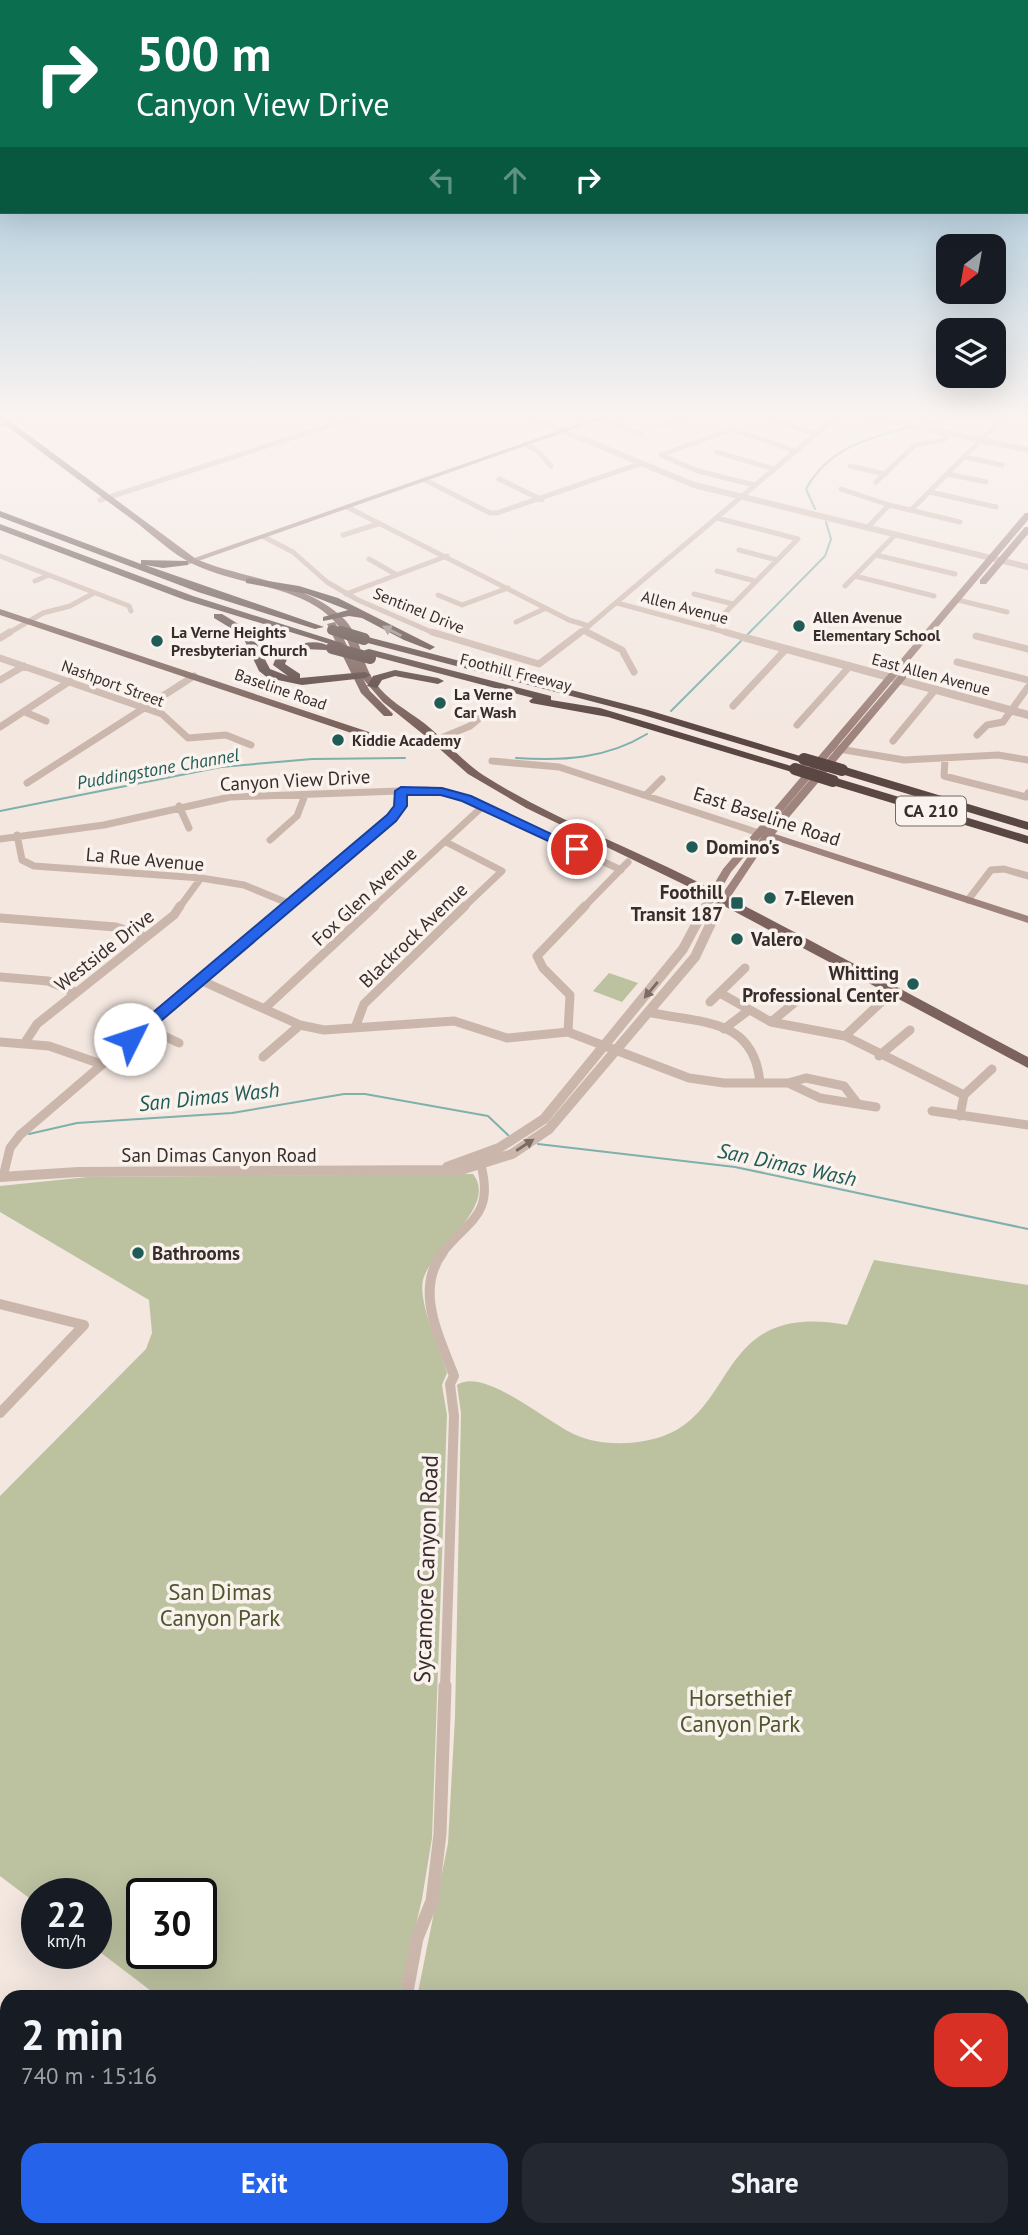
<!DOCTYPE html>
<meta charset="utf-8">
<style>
body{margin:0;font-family:"PT Sans",sans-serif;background:#242831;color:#f1f3f6;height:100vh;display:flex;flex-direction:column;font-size:26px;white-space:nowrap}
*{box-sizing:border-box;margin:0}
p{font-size:23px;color:#9ea1a6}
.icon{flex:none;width:38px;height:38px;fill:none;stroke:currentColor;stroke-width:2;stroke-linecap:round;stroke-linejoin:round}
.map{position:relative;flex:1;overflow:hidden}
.details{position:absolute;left:0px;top:1990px;width:1029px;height:247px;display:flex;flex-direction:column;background:#171b24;border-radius:21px 21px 0 0;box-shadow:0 7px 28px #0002}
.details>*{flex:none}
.guide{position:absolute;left:0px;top:0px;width:1029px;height:214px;box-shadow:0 7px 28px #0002;background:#0b6e4f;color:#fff;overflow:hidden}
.needle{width:46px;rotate:211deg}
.fabs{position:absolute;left:936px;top:234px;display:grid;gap:14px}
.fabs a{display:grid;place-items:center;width:70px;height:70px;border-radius:14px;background:#171b24;box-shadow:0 7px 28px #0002;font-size:35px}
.speed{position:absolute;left:21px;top:1878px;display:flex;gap:14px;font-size:35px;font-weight:700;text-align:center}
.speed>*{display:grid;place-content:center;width:91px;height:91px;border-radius:50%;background:#171b24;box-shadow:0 7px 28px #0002;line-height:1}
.speed small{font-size:18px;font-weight:400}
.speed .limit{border:4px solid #111;border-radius:10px;background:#fff;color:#111}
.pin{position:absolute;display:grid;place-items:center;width:60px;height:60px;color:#fff;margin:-30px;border:4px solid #fff;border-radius:50%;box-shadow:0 2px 7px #0007}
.me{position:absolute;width:77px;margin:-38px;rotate:49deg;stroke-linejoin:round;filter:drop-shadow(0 0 5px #0008)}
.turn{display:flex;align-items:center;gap:24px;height:147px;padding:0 21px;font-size:32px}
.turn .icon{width:91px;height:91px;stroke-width:2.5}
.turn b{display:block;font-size:49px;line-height:60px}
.lanes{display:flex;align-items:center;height:66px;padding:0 21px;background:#0003;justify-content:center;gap:35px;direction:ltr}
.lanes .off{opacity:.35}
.round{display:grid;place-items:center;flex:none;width:74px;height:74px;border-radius:21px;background:#242831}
.headline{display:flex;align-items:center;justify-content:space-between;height:119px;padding:0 21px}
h1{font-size:42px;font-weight:800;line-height:52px}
.action{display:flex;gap:14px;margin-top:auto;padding:14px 21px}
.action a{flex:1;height:80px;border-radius:21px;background:#2563eb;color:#fff;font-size:28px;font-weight:800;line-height:80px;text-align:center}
.action a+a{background:#242831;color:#f1f3f6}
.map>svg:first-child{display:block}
</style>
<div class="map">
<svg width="1028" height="2235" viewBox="0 0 1028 2235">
<rect width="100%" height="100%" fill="#f3e7e0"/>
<path fill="#bcc2a0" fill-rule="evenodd" d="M609 973 638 983 622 1002 593 991Z
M473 1174C499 1207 431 1248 423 1280 418 1303 440 1350 447 1373L442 1385 447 1415 432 1838 422 1899 399 1997H159L96 1949V1894H37V1904L0 1876V1496L146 1349 152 1333 149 1300 0 1212V1186L88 1177ZM142 1894H201V1953H142Z
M874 1260 1028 1285V2235H357L358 2230H1022V1997H417L448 1843 455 1717 461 1413 457 1385C484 1366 549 1424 576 1435 596 1444 623 1445 644 1441 743 1426 707 1299 847 1325Z"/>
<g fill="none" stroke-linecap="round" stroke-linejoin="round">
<path stroke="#7fb0ab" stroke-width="2" d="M923 425 962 416
M815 509 806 489C828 449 866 438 908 428
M748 634 825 556 831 539 826 522
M671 711 741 641
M516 758C563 761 606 759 647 734
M0 811 221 767 312 759 405 758
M29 1134 77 1123 232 1113 344 1094H365L488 1116 508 1135
M538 1144 735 1167 1028 1229"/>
<path stroke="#cbb6ac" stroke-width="5" d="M766 417 815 434
M601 418 641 435
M658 427 690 416
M526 444 539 452 551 466
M717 452 774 469
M661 455 732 429 795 451
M661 455 698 471 754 485
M965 457 1002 465
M850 466 885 474
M948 474 986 482
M499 479 542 500
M425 480 490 513H497L639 464
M876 482 915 445 943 440 952 434
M841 489 889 505 960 522
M930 492 996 507
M100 500 360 416
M347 507 569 620 589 626
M911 510 1005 416
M868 527 889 505
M343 535 378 524
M264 537 293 552 327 582 358 600 436 634
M739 550 777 560
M876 555 955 574
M0 556 129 606 131 611
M369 559 397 575
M717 571 755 581
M855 576 934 596
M35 581 49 575
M845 586 896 534
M346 594 447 556
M694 594 733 604
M438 595 462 605 508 588
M958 600 1007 612
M617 603 732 634
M516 622 546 608
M710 628 798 539 717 518
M583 631 592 634
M7 634 43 613 70 606 94 593
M579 634 837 416"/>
<path stroke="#cbb6ac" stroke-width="7" d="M432 632 539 664 581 632
M587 632 622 650 634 672
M725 632 746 638
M976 636 1028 649
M0 638 10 632
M0 658 162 714 188 738 226 735 251 745
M957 662 1028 680
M0 680 24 666
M733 706 786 649
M25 712 46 721
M797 725 850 666
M0 727 70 681
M977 735 987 725 1003 722 1028 687
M434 741 470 726 493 707
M893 741 935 690
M833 748 904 760 998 755 1028 760
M945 760 944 776 1026 797 1028 793
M492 761 559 767 759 833
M27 783 194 676
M646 795 662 779
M179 806 189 828
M17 835 22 860 34 866 201 878 244 885 290 904
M0 839 104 825 230 797 427 790 467 798 621 870
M554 839 570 827
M270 840 297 816 305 795
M446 842 502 871 463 908
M968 900 991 870 1004 869 1028 876
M179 908 201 878
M285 908 391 818 400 806 401 791
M373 908 483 806
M583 908 628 862"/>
<path stroke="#cbb6ac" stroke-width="9" d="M0 918 116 927 145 937
M0 977 48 981 75 992
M200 980 300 1025 324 1030 454 1021 507 1038 568 1032 689 1078 724 1083H788L820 1098 876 1107
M720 993 771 1022 845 1036 964 1095
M710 1002 745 968
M264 1009 375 906
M648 1012C700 1024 754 1016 760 1083
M771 1022 799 999
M145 1027 179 1043
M355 1028 364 1004 465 906
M724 1029 749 1010
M568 1032 570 995 543 968 537 956 585 906
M845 1036 893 991
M0 1042 49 1046 101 1064
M24 1044 37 1024 174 915 180 906
M879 1056 910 1030
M263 1057 300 1025
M788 1083 806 1078 844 1086 858 1104
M964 1095 992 1069
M932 1111 1028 1125
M960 1116 964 1095
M3 1177 10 1148 20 1135 287 906
M442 1253C469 1219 494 1216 481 1165"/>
<path stroke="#cbb6ac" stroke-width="10" d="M443 1252C414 1290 439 1336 454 1376L450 1384 454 1416 445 1688
M0 1304 84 1325 0 1413"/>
<path stroke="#cbb6ac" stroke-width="13" d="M406 1997 417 1938 432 1901 440 1834 445 1686
M330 2235 332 2230"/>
<path stroke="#cbb6ac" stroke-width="6" d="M528 416 694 485 1028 567
M864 416 1028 450"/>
<path stroke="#cbb6ac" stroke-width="8" d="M746 638 1028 715
M705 908 709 901"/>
<path stroke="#cbb6ac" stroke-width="10" d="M447 1167 499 1148 544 1119 683 949 706 906
M0 1177 78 1172 461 1170 512 1154 549 1129 695 957 719 906"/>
<path fill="#9f847d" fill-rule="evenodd" d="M16 416H24L0 428V423Z
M601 416H610L187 565 180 563Z
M1025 513H1028V520L766 831 900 674H906V678L775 834 1028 916V923L771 839 759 854 723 908H715L714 906 762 836 731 872 713 903H705L704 901 723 869Z
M1025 527H1028V534L986 584H980V580Z"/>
<path fill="#7b625c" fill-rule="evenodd" d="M0 416H3L196 559C243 579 303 581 342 617 362 635 360 662 375 682 387 700 407 710 424 723 444 739 461 760 483 775 549 817 622 844 692 879 805 936 916 998 1028 1057V1068L683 884 526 808 468 774 434 744 408 749 387 745 0 615V609L393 740 408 743 429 739 383 702 363 679 370 691 393 714 392 716H384L361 693 327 624 335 622 354 659C335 583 251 592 193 564 172 554 152 534 133 520 88 487 44 454 0 421Z"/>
<path fill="#5a4642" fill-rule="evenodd" d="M0 511 141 564V560L188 561V565L163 568 145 565 324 627 315 629 198 592 0 517Z
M0 524 193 596 345 644 336 646 185 600 0 530Z
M250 578 299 586 338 598 435 647 430 650 404 640 362 618 349 616 323 621V617L348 610 307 594 246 583V579Z
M214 614H222L250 631 270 669 288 676 273 665 277 655C291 644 316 637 331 647L326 650 304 649 288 657 285 664 300 674V678L365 672 371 675 365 678 302 685 268 678 259 671 242 635 214 618Z
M364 636 648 710 810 759 808 762H800L640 714 360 641V637Z
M369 649 551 696V700L600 708 801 769 795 773 608 717 531 703 529 701 533 698 365 654V650Z
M395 670 438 678 444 681 438 684 395 676 382 680 377 688 367 686 373 676Z
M842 766 1028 822V830L838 773V767Z
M833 777 1028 836V844L829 784 827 781Z"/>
<path stroke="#5a4642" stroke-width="10" d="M332 630 347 634"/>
<path stroke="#5a4642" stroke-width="12" d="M341 632 364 639
M332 648 370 658
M804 759 842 770
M795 769 833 781"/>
</g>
<defs><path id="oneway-solid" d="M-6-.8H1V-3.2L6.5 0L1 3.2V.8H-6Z" transform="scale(1.75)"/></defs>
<use fill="#9a8b86" href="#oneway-solid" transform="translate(392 631) rotate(-153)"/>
<g fill="#7b6b65">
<use href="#oneway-solid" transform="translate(651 990) rotate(130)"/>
<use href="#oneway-solid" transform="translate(525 1145) rotate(-33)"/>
</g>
<linearGradient id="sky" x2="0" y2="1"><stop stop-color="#7eb2d0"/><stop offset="0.57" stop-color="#faf4f1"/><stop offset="1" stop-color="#faf4f1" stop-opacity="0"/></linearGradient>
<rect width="1028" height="729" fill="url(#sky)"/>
<path fill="#2563eb" stroke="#184099" stroke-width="2" d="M401 787 442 788 471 796 583 849 572 852 462 801 441 795H407V806L396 821 135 1043H125V1036L387 815 394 806 395 791Z"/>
<g fill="#205b56" stroke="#faf2ed" stroke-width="2.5">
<circle cx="799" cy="626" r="7"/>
<circle cx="157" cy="641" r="7"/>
<circle cx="440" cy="703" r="7"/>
<circle cx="338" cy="740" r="7"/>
<circle cx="692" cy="847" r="7"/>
<circle cx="770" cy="898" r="7"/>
<rect x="730" y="896" width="14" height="14" rx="3.5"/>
<circle cx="737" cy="939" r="7"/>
<circle cx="913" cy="984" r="7"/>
<circle cx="138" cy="1253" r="7"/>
</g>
<g text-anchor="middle" stroke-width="7" stroke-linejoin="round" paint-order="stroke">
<g font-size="16" fill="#392d2b" stroke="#faf2ed">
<text transform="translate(685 607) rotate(15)" y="6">Allen Avenue</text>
<text transform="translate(419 610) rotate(22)" y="6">Sentinel Drive</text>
<text transform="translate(516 672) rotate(14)" y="6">Foothill Freeway</text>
<text transform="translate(931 674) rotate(15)" y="6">East Allen Avenue</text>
<text transform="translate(113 683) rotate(20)" y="6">Nashport Street</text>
<text transform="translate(281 689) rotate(19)" y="6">Baseline Road</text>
</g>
<g font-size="16" font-weight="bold" fill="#392d2b" stroke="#faf2ed" text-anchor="start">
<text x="813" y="623">Allen Avenue<tspan x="813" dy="18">Elementary School</tspan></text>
<text x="171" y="638">La Verne Heights<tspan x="171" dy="18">Presbyterian Church</tspan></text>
<text x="454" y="700">La Verne<tspan x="454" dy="18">Car Wash</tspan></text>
<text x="352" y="746">Kiddie Academy</text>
</g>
<g font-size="18" font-style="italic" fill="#205b56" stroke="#faf2ed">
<text transform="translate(158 769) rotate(-10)" y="6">Puddingstone Channel</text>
</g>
<rect fill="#faf2ed" stroke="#736865" stroke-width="2" x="896" y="796.5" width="70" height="29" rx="5"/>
<g font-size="18" font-weight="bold" fill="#392d2b">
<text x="931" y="817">CA 210</text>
</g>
<g font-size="19" fill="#392d2b" stroke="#faf2ed">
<text transform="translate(295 780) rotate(-3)" y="7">Canyon View Drive</text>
<text transform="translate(767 816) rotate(18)" y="7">East Baseline Road</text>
<text transform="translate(145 859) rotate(5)" y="7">La Rue Avenue</text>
<text transform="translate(364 896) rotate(-43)" y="7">Fox Glen Avenue</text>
<text transform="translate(413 935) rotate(-44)" y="7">Blackrock Avenue</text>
<text transform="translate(104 950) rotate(-38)" y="7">Westside Drive</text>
<text x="219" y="1162">San Dimas Canyon Road</text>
</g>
<g font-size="19" font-weight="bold" fill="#392d2b" stroke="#faf2ed" text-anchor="start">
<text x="706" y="854">Domino's</text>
<text x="723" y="899" text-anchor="end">Foothill<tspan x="723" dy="22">Transit 187</tspan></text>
<text x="784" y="905">7-Eleven</text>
<text x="751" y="946">Valero</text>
<text x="899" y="980" text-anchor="end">Whitting<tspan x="899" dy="22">Professional Center</tspan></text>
<text x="152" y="1260">Bathrooms</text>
</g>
<g font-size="21" font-style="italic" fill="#205b56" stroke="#faf2ed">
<text transform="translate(209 1097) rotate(-6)" y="7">San Dimas Wash</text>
<text transform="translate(787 1165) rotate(12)" y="7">San Dimas Wash</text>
</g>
<g font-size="23" fill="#392d2b" stroke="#faf2ed">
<text transform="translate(426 1569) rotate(-88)" y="8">Sycamore Canyon Road</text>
</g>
<g font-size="23" fill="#4e572f" stroke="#faf2ed">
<text x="220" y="1600">San Dimas<tspan x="220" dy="26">Canyon Park</tspan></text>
<text x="740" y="1706">Horsethief<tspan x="740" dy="26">Canyon Park</tspan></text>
</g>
</g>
</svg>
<div class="fabs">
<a><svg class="needle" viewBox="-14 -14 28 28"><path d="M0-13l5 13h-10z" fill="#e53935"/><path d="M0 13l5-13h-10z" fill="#9ea1a6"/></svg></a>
<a><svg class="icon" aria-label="layers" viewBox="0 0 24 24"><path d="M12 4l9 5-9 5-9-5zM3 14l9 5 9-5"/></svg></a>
</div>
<div class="speed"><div>22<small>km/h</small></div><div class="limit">30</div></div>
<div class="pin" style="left:577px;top:849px;background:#d93025"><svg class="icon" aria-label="arrive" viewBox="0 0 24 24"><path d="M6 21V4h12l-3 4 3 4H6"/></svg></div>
<svg class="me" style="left:130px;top:1039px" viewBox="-20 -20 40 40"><circle r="19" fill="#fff"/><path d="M0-13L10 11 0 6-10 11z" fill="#2563eb"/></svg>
<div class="guide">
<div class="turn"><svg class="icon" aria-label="right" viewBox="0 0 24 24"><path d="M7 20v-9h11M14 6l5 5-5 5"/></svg><div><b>500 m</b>Canyon View Drive</div></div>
<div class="lanes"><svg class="icon off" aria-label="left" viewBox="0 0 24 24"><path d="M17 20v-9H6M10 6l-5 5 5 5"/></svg><svg class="icon off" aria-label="ahead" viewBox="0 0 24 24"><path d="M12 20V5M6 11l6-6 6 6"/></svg><svg class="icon" aria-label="right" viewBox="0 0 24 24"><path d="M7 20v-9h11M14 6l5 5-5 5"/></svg></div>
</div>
<section class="details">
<div class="headline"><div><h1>2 min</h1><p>740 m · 15:16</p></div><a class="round" style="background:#d93025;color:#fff"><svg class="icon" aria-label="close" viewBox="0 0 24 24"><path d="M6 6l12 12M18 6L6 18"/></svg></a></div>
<div class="action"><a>Exit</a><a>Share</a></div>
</section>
</div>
